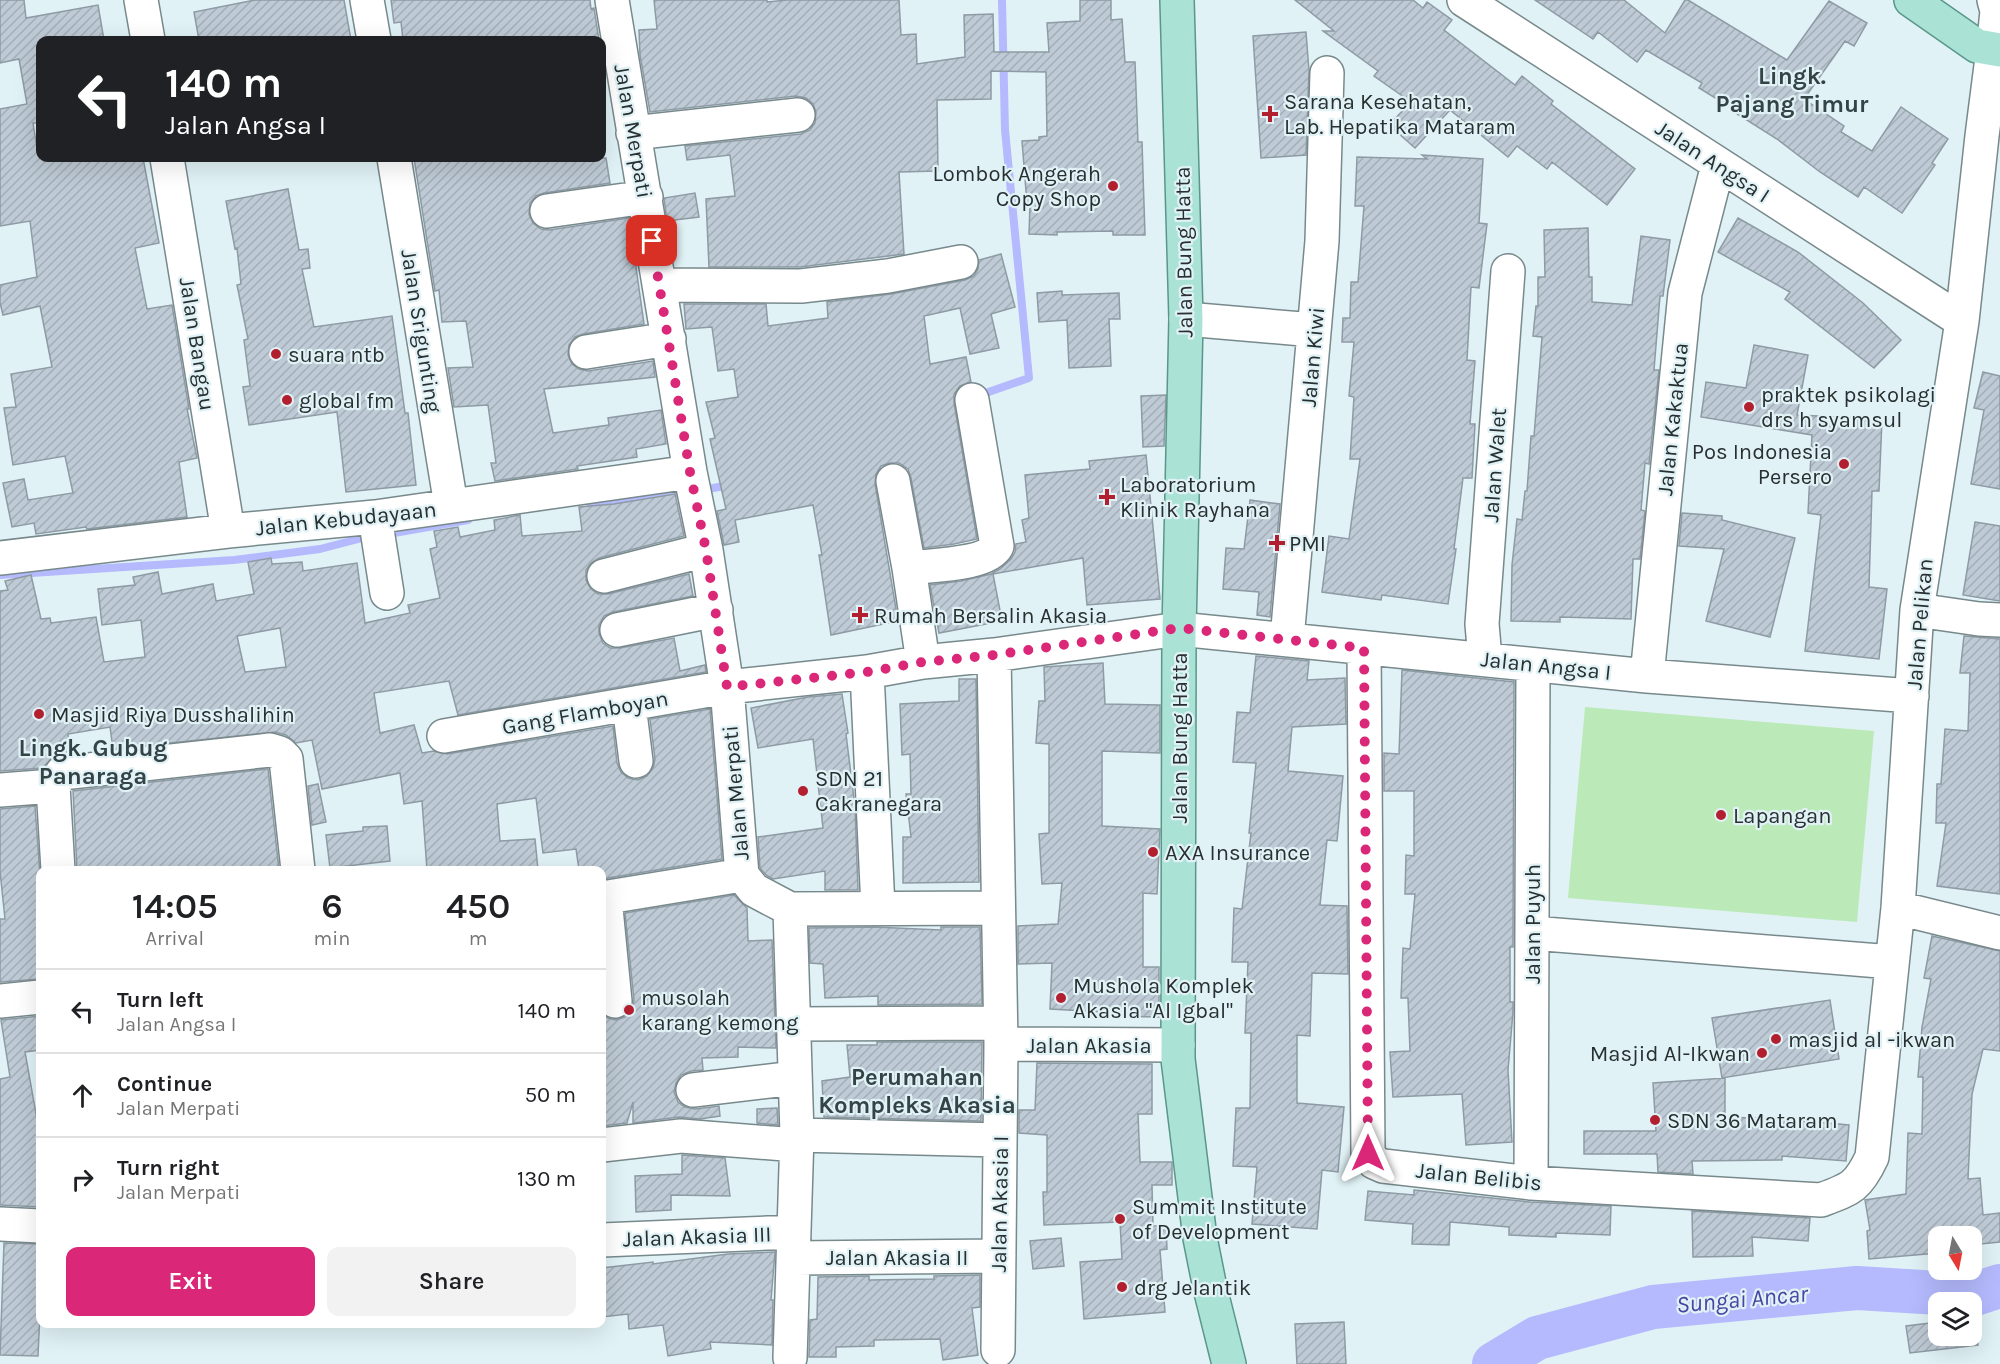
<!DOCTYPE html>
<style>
body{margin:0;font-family:Karla,sans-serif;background:#f2f2f2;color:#202124;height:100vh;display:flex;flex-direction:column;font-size:22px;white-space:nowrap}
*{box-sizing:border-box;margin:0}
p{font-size:20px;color:#757577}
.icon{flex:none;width:33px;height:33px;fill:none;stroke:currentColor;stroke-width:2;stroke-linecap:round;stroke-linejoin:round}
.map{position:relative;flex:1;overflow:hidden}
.side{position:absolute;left:36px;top:866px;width:570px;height:462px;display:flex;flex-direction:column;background:#fff;border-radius:12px;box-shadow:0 6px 24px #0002}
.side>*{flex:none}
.top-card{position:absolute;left:36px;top:36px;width:570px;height:126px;border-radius:12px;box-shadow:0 6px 24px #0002;background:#202124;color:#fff;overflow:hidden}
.needle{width:39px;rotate:170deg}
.controls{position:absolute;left:1928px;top:1226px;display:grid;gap:12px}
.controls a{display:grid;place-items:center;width:54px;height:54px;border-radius:12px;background:#fff;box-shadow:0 6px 24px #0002;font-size:30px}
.pin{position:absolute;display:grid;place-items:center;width:51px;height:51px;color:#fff;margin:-26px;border-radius:12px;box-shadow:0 3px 9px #0006}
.me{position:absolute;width:66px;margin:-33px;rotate:0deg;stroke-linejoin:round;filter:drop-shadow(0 0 4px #0008)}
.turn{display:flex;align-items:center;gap:21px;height:126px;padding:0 30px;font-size:27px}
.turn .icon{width:78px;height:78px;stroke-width:2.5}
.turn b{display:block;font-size:42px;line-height:51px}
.eta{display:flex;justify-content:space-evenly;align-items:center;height:102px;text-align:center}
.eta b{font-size:36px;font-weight:600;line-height:42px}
.action{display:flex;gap:12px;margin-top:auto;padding:12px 30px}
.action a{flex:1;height:69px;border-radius:12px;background:#db2777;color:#fff;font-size:24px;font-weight:600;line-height:69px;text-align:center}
.action a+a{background:#f2f2f2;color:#202124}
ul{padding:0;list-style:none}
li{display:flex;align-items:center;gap:18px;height:84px;padding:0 30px;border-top:2px solid #e0e0e0}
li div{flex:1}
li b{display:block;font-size:22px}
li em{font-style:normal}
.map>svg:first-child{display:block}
</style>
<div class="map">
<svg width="2000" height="1364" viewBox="0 0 2000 1364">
<defs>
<pattern id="building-hatch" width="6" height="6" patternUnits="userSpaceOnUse" patternTransform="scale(1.5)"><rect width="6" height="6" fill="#becad5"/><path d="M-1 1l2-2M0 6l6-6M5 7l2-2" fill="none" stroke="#a3aeb7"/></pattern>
</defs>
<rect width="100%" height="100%" fill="#e0f2f6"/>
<path fill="#bbe9b8" d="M1585 707 1874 731 1857 922 1568 898Z"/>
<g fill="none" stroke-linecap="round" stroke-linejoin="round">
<path stroke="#b4bafd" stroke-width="8" d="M977 396 1029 378 1005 130 1002 0
M703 490 729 485
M590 503 685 492
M394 533 468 520
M0 575 234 560 320 549 366 537"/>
<path stroke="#b4bafd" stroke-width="44" d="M1494 1364 1537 1338 1653 1307 1857 1288 1972 1295 2000 1286"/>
</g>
<path fill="url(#building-hatch)" stroke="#8e9aa4" stroke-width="1.5" fill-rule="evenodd" d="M0 0H24L26 18 98 5 104 40H40V123H33L38 155H40V158H143L159 243 135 248 147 309 172 305 189 409H187L197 458 179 462 187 517 87 529 86 527 36 534 34 523 12 527 3 483 24 479 28 500 73 493 65 456 13 465 4 408 16 407 11 374 52 367 40 306 3 315 0 303V285L37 277 30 221 0 226V109L27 104 19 59 0 63Z
M255 0H344L351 40H199L194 12Z
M391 0H590L591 9 594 8 599 40H403L401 22 394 23Z
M654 0H767V2L787 0H899L901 35 916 34 917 64 965 57 964 15 993 14 994 52H1049L1047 23 1080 21V0H1111V20L1122 19 1125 62H1135L1138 142H1142L1145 235H1113V231L1057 232V235L1029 234 1030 204H1027L1022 141 1039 140V137L1047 136 1046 72 991 71V99L937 100 938 171 899 172 904 254 800 267H709L706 199 735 196 730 155 687 160 685 146 801 134 810 130 815 123 816 112 813 104 806 98 796 96 650 112 640 55 639 30 657 29Z
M1295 0H1413L1423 8 1427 2 1452 20 1444 30 1515 85 1522 76 1553 101 1551 104 1635 169 1607 205 1552 162 1547 169 1517 146 1508 157 1450 110 1415 148 1389 125 1411 102 1374 76 1378 71 1323 31H1334Z
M1535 0H1624L1665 33 1685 0H1688L1787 60 1829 1 1867 23 1854 46 1845 41 1804 99 1844 126 1841 132 1872 151 1901 107 1948 139 1932 163 1935 165 1902 213 1864 187 1858 197 1820 172 1777 139 1734 112 1735 110 1699 88 1702 83 1646 50 1637 62 1598 32 1593 39Z
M1306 32 1309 71 1306 155 1261 158 1253 36Z
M1422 155 1483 159 1479 223 1487 224 1479 288 1471 287 1467 360 1475 361 1470 424H1475L1472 478H1463L1454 549H1456L1448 604 1382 595 1381 600 1322 592 1329 536 1349 539 1360 459H1350L1354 397 1349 396 1354 342H1342L1343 318H1350L1351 282H1358L1364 206H1355L1357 157 1427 159Z
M414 158H606L610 183 544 193 536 196 530 203 529 214 533 223 541 229 549 230 629 218 644 324 583 334 575 337 569 345 568 355 572 364 579 369 588 371 653 361 655 377 544 389 553 433 609 425 608 418 661 410 666 444 636 449 637 457 577 466 578 469 495 481 491 463H496L488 405 454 407 448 368 473 367 466 321 442 322 439 290 435 291Z
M288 189 299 250 308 249 310 268 302 269 314 327 392 316 405 413H408L416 485 346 492 337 412 249 425 243 387 250 386 244 340 248 339 237 285 241 284 237 248 235 249 226 201Z
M695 193 699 217 667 221 664 198Z
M1738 218 1798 252 1863 303 1901 340 1874 368 1785 299 1790 292 1718 252Z
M1588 228 1589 277H1592V302L1632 305 1641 236 1670 240 1663 296H1660L1654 370H1659L1649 464 1645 463 1641 510 1645 511 1640 559H1633L1631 619 1560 617V622L1511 621 1512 565 1517 519 1522 520 1525 491H1527L1531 436H1534L1542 337 1533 336 1536 306H1538V277H1545L1544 230Z
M1001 254 1015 307 991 314 999 348 970 354 960 308 924 316 930 364 966 357 971 382 960 386 954 394V403L977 539 954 544 924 548 911 478 908 469 899 463H890L881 466 876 474 875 484 898 621 831 635 819 555H822L813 505 735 520 739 542 724 545 717 511 726 509 710 439 715 438 706 402 738 397 734 369 718 371 712 327 686 329 684 304H766L768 326 828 318 827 302 891 294 965 280 974 276 978 269 979 260Z
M1062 291V295L1119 293 1120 319H1109L1111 366 1069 368 1067 320 1039 322 1037 293Z
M1754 345 1808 355 1797 415 1882 419 1879 491H1872L1869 587 1887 589 1879 659 1805 651 1821 515 1808 513 1812 435 1701 417 1706 382 1746 388Z
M1983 372 2000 376V489L1971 484 1984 410 1974 408Z
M1166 395 1164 446 1143 447 1141 396Z
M1146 455 1160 599 1087 605 1083 558 993 574 1002 621 939 633 930 585 961 581 991 574 1000 569 1011 559 1015 552 1016 544 1026 542 1022 520 1029 518 1025 475 1090 469 1089 461Z
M675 494 684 536 599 558 591 563 586 570V580L591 589 598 594H608L689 574 693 596 613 612 604 616 599 625V633L603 643 610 648H620L674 638 680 671 705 665 706 672 458 715 449 681 374 693 380 733 414 725 422 753 434 751 447 754 613 726 617 763 621 772 628 778 638 780 647 776 653 768 655 759 650 719 710 709 722 859 602 879V870H579L576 849 543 853 536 798 497 804 500 841 535 839 538 870H427L422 801 404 804 400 773 322 789 312 740 296 743 286 735 275 732 113 749 110 727 68 734 70 753 53 757 43 768 0 771V591L8 590 5 581 31 575 41 619 50 618 51 623 96 617 104 662 145 657 141 620 102 625 98 589 135 585 133 577 158 572 162 594 213 584 216 601 254 594 248 562 271 558 272 564 302 562 303 571 357 563 365 623 410 613 408 605 440 598 430 549 437 547 434 531 458 527 460 537 495 530 494 520 520 515 522 536 582 531 579 507 614 504ZM280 628 286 667 245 672 237 636Z
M1250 500 1280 504 1270 617 1257 615 1259 592 1223 589 1226 548 1244 549Z
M1682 513 1722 516V520L1795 538 1770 637 1706 621 1724 549 1679 546Z
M1975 522 2000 526V601L1963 595Z
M1964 636 2000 639V894L1937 886 1946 823H1936L1937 784H1941L1945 729 1968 731 1970 673H1960Z
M1256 656 1309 661 1307 680 1345 678 1346 724 1292 727 1288 771 1343 776 1337 841 1327 840 1320 905 1347 906 1348 974 1312 973 1310 1036 1297 1035V1103L1344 1107 1338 1172 1322 1170 1317 1229 1252 1224 1257 1167 1233 1166 1236 1108H1250L1251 1033H1245L1248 962H1232L1234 908 1242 909 1251 833H1249L1256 763 1233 762 1237 712 1250 713Z
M1103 663 1105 704 1160 705V753L1102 751V826L1160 829 1157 894 1143 893V967H1159V1017L1103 1016V1012L1050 1009 1052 963 1018 964V926L1058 924 1062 883 1042 884 1039 834 1049 833V744L1036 743 1039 701H1045L1044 667Z
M1402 670 1514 682 1513 947H1510V1002H1513V1012L1508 1070 1512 1142 1466 1145 1462 1094 1393 1097 1390 1052 1410 1051 1408 998H1401L1403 948 1410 949 1415 894H1405L1406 855 1414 856V791H1384V753L1399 754Z
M959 679H976L979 882 903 883V837H911L906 794H911L910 754 902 755 900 704 959 701Z
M842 694 848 733 846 734 855 807 858 890H825V871L773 879 766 875 760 868 758 837 823 828 813 739 758 748 751 708 808 697Z
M268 769 279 870H77L73 791Z
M318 784 326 822 312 825 308 786Z
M35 806 40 875V979L0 982V919H5L0 871V809Z
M387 826 390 861 330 868 326 835 363 831V827Z
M734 895 747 908 748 941 772 940 776 1048 738 1047V1057L702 1058 703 1070 691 1071 681 1075 676 1083 674 1092 678 1102 685 1107 695 1109 719 1106 720 1116 700 1119 679 1117 633 1123V1102L627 1123 602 1126V1013L608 1018 616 1020 625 1017 632 1009 634 1000 625 913Z
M874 927 941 930V927H980L982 1004 878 1005V996L825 998 823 964 810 963 809 928Z
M1932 936 2000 951V1051L1983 1049 1972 1094 1968 1179 1980 1178 1983 1215 2000 1213V1242L1971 1245V1236H1938V1253L1869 1259 1867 1231 1870 1230 1865 1200 1906 1194 1908 1133 1922 1134 1923 1077H1918L1922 1027 1931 979 1924 978Z
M1830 1000 1839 1059 1722 1078 1712 1018Z
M40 1016V1050L25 1052 38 1125H40V1207L0 1205V1079L10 1077 1 1020Z
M877 1042H982L981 1121 824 1117 822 1081 850 1077 847 1045H877Z
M1037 1063 1152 1064V1114H1138L1140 1162H1172V1185H1152L1153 1226H1166L1167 1249 1160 1250 1165 1312 1084 1319 1080 1262 1122 1259 1120 1222 1044 1225 1043 1192H1047V1135L1019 1133V1110H1035Z
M1725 1078V1117L1783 1119 1849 1125 1846 1161 1782 1156V1160L1692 1161 1693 1174 1658 1172 1657 1154H1584V1131H1656L1653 1083Z
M777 1108 778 1125 757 1123V1109Z
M682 1155 725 1158 730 1196 671 1195V1210L636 1212 635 1176 682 1174Z
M1414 1190 1530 1202 1611 1206 1610 1235 1556 1233V1237L1509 1235V1227L1450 1222 1449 1245 1412 1244 1413 1224 1365 1220 1368 1191 1414 1195Z
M1692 1211 1810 1218 1808 1241 1752 1237 1753 1256 1693 1257Z
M1061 1238 1064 1266 1033 1269 1030 1241Z
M4 1243 40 1244V1312L38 1356 0 1355Z
M775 1252 771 1300H773L772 1345 710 1342 711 1349 668 1356 663 1325 629 1329 628 1314 602 1317V1268L653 1262V1264L728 1254Z
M980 1275V1307L972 1308 978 1355 943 1360 940 1339 874 1340V1346L836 1347V1357H809L810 1320 817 1319 818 1277 869 1276V1280L934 1279V1276Z
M1975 1317 1978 1345 1910 1353 1906 1326 1938 1322V1335H1971V1318Z
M1344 1322 1346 1364H1297L1295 1324Z"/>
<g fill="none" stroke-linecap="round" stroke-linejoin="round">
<g stroke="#78898c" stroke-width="36">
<path id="minor" d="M141 0 148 40
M367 0 374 40
M612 0 690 472 706 550 727 687 867 672 923 662 994 655 1179 629 1647 676 1912 696
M1464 0 1962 321
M633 133 798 115
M167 158 228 531
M394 158 451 505
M547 211 646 197
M659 285 801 286 888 276 961 262
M1186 319 1314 330
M586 352 669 339
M893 481 909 568 923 662
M375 517 387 593
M0 558 228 531 375 517 690 472
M909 568C930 565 987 565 997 546L972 400
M604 576 706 550
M1917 610 1979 619 2000 620
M617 630 716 610
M1287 639 1322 241 1327 73
M1364 648 1368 1153 1374 1162 1383 1166 1531 1183 1821 1200C1851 1189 1858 1187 1872 1157L1898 908 1917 610 1962 321 1982 136 1993 50 1997 11 1994 0
M994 655 1001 1044 998 1350
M1485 659 1482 624 1508 271
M867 672 878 908
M1647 676 1685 293 1718 165
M629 705 636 761
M444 736 727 687 742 875 754 890 790 909 998 908
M0 790 53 786
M58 870 53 786 62 773 270 750 280 753 286 759 298 870
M602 898 742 875
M605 898 615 1001
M1898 908 2000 933
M1532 933 1892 962
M0 1001 40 997
M794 1024 1000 1023
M1001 1044 1178 1045
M693 1090 795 1078
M797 1135 1000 1140
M602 1145 681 1136 797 1145
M1531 1183 1533 665
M0 1224 40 1226
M602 1240 793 1232
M794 1258 999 1256
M790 1358 797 1135 790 909"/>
</g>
<g stroke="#59978a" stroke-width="36">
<path id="major" d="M1177 0 1186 319 1179 631 1178 1059 1200 1238 1210 1288 1229 1364
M1911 0 1977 46 2000 50"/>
</g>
<use href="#minor" stroke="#fff" stroke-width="33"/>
<use href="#major" stroke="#abe2d6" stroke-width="33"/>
</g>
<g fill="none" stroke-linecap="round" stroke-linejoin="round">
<path stroke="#db2777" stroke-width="10" stroke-dasharray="0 18" d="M652 241 690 472 706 550 727 687 867 672 923 662 994 655 1179 628 1364 648 1368 1153"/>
</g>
<g fill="#b2202f" stroke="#e0f2f6" stroke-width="2">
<path d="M1267 105h6v6h6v6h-6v6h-6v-6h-6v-6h6z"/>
<circle cx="1113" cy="186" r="6"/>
<circle cx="276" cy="354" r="6"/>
<circle cx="287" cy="400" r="6"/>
<circle cx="1749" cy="407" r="6"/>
<circle cx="1844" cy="464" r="6"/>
<path d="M1104 488h6v6h6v6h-6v6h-6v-6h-6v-6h6z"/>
<path d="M1274 534h6v6h6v6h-6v6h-6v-6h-6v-6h6z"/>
<path d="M857 606h6v6h6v6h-6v6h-6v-6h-6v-6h6z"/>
<circle cx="39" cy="714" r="6"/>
<circle cx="803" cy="791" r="6"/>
<circle cx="1721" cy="815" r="6"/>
<circle cx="1153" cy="852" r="6"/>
<circle cx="1061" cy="998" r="6"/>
<circle cx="629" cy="1010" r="6"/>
<circle cx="1776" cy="1039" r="6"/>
<circle cx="1762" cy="1053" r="6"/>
<circle cx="1655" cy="1120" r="6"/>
<circle cx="1120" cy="1219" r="6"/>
<circle cx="1122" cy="1287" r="6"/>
</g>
<g text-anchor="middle" stroke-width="4.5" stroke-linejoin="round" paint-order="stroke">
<g font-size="22" fill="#282f30" stroke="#e0f2f6" text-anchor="start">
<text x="1284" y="109">Sarana Kesehatan,<tspan x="1284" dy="25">Lab. Hepatika Mataram</tspan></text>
<text x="1101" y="181" text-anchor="end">Lombok Angerah<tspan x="1101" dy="25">Copy Shop</tspan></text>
<text x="288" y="362">suara ntb</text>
<text x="1761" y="402">praktek psikolagi<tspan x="1761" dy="25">drs h syamsul</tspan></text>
<text x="299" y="408">global fm</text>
<text x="1832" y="459" text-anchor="end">Pos Indonesia<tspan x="1832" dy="25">Persero</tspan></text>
<text x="1120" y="492">Laboratorium<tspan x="1120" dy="25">Klinik Rayhana</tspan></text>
<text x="1289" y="551">PMI</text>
<text x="874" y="623">Rumah Bersalin Akasia</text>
<text x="51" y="722">Masjid Riya Dusshalihin</text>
<text x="815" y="786">SDN 21<tspan x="815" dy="25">Cakranegara</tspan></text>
<text x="1733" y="823">Lapangan</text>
<text x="1165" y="860">AXA Insurance</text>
<text x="1073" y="993">Mushola Komplek<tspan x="1073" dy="25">Akasia "Al Igbal"</tspan></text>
<text x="641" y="1005">musolah<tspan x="641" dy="25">karang kemong</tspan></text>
<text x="1788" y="1047">masjid al -ikwan</text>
<text x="1750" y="1061" text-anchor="end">Masjid Al-Ikwan</text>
<text x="1667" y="1128">SDN 36 Mataram</text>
<text x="1132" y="1214">Summit Institute<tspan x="1132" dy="25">of Development</tspan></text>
<text x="1134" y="1295">drg Jelantik</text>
</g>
<g font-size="22" fill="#282f30" stroke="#e0f2f6">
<text transform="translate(634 131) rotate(80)" y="8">Jalan Merpati</text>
<text transform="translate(1713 161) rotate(33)" y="8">Jalan Angsa I</text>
<text transform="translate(1183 252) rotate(-91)" y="8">Jalan Bung Hatta</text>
<text transform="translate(422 331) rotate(81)" y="8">Jalan Srigunting</text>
<text transform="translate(198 344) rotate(81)" y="8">Jalan Bangau</text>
<text transform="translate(1312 357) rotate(-85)" y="8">Jalan Kiwi</text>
<text transform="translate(1672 419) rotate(-84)" y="8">Jalan Kakaktua</text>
<text transform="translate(1494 465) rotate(-86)" y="8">Jalan Walet</text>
<text transform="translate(346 518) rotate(-6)" y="8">Jalan Kebudayaan</text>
<text transform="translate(1919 624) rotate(-85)" y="8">Jalan Pelikan</text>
<text transform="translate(1546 665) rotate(6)" y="8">Jalan Angsa I</text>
<text transform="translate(585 712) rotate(-10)" y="8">Gang Flamboyan</text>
<text transform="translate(1179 738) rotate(-90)" y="8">Jalan Bung Hatta</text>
<text transform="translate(735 793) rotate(-95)" y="8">Jalan Merpati</text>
<text transform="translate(1532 924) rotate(-90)" y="8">Jalan Puyuh</text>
<text x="1089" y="1053">Jalan Akasia</text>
<text transform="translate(1479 1176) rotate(6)" y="8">Jalan Belibis</text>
<text transform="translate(999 1204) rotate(-89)" y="8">Jalan Akasia I</text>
<text transform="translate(697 1236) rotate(-2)" y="8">Jalan Akasia III</text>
<text x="897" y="1265">Jalan Akasia II</text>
</g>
<g font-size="24" font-weight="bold" fill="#334346" stroke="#e0f2f6">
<text x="1792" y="84">Lingk.<tspan x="1792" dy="28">Pajang Timur</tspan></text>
<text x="93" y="756">Lingk. Gubug<tspan x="93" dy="28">Panaraga</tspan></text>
<text x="917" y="1085">Perumahan<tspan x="917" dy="28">Kompleks Akasia</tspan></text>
</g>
<g font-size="24" font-style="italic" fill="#4744a2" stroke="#e0f2f6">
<text transform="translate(1742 1299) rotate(-5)" y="8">Sungai Ancar</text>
</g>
</g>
</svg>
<div class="controls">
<a><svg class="needle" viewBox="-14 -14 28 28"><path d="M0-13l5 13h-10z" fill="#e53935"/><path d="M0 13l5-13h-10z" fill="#757577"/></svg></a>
<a><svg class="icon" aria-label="layers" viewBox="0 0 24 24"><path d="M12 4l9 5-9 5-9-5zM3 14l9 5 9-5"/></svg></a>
</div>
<div class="pin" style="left:652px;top:241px;background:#d93025"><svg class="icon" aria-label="arrive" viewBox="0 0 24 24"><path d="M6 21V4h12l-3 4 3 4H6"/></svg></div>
<svg class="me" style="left:1368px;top:1153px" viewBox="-20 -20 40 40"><path d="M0-17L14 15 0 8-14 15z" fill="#db2777" stroke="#fff" stroke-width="4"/></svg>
<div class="top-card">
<div class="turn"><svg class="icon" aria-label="left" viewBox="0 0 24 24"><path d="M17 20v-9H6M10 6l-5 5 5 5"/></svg><div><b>140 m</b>Jalan Angsa I</div></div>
</div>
<section class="side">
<div class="eta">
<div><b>14:05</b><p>Arrival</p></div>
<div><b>6</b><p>min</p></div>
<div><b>450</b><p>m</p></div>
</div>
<ul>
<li><svg class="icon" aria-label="left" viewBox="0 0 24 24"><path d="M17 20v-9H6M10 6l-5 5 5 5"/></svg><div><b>Turn left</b><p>Jalan Angsa I</p></div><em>140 m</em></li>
<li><svg class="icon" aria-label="ahead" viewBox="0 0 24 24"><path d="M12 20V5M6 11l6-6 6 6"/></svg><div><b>Continue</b><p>Jalan Merpati</p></div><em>50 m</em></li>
<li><svg class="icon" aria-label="right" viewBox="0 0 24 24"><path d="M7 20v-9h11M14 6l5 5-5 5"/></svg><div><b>Turn right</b><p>Jalan Merpati</p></div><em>130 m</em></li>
</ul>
<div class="action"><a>Exit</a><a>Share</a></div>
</section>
</div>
